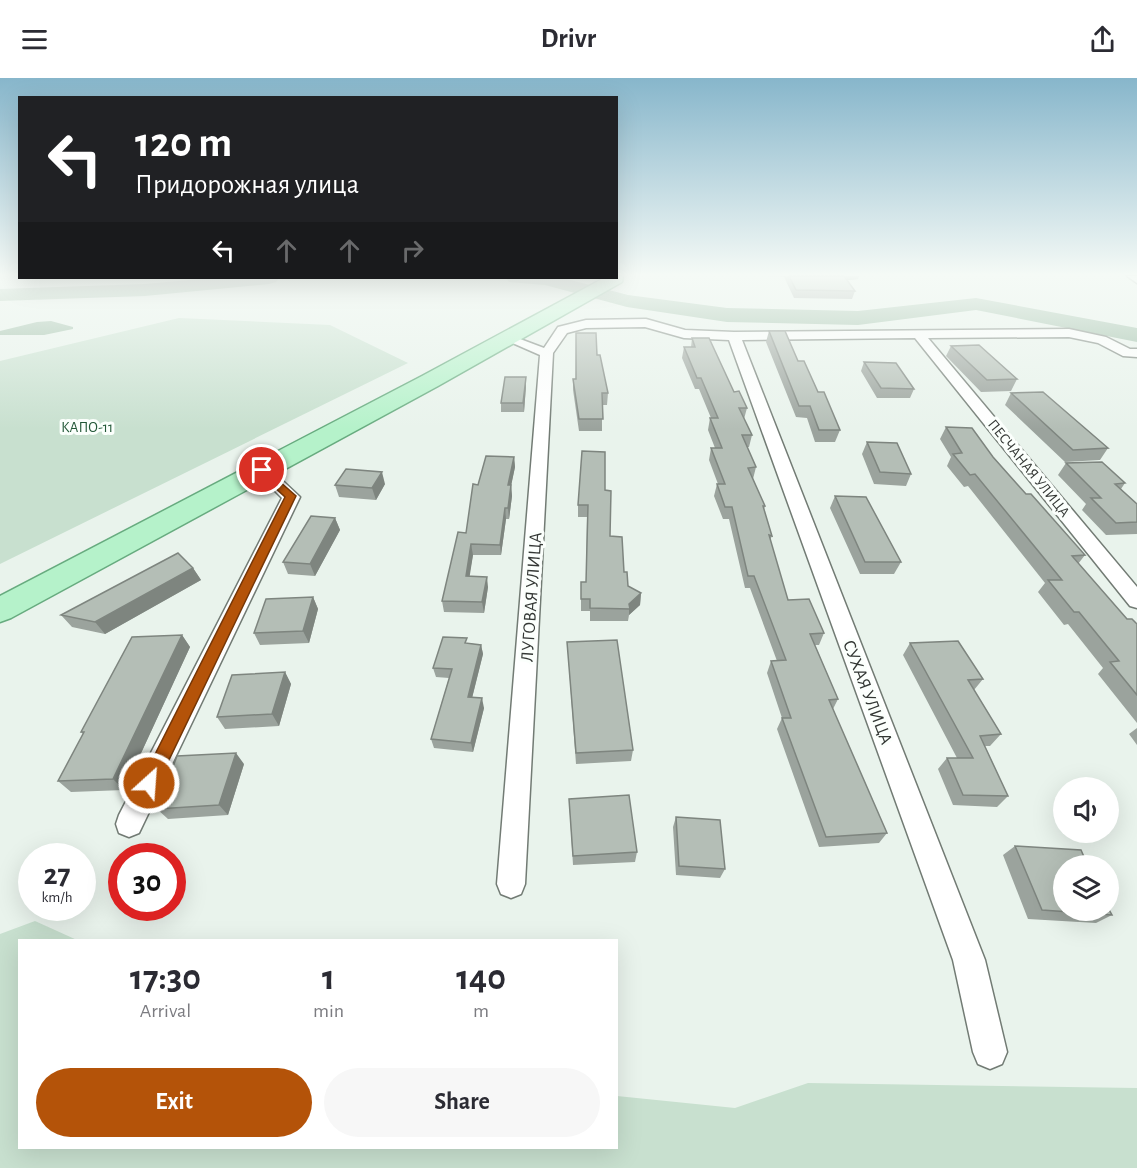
<!DOCTYPE html>
<meta charset="utf-8">
<style>
body{margin:0;font-family:"Alegreya Sans",sans-serif;background:#f7f7f7;color:#2b2b33;height:100vh;display:flex;flex-direction:column;font-size:22px;white-space:nowrap}
*{box-sizing:border-box;margin:0}
p{font-size:20px;color:#7c7c81}
.icon{flex:none;width:33px;height:33px;fill:none;stroke:currentColor;stroke-width:2;stroke-linecap:round;stroke-linejoin:round}
.map{position:relative;flex:1;overflow:hidden}
.details{position:absolute;left:18px;top:861px;width:600px;height:210px;display:flex;flex-direction:column;background:#fff;border-radius:0px;box-shadow:0 6px 24px #0002}
.details>*{flex:none}
.guide{position:absolute;left:18px;top:18px;width:600px;height:183px;border-radius:0px;box-shadow:0 6px 24px #0002;background:#202124;color:#fff;overflow:hidden}
.fabs{position:absolute;left:1053px;top:699px;display:grid;gap:12px}
.fabs a{display:grid;place-items:center;width:66px;height:66px;border-radius:50%;background:#fff;box-shadow:0 6px 24px #0002;font-size:30px}
.speed{position:absolute;left:18px;top:765px;display:flex;gap:12px;font-size:30px;font-weight:700;text-align:center}
.speed>*{display:grid;place-content:center;width:78px;height:78px;border-radius:50%;background:#fff;box-shadow:0 6px 24px #0002;line-height:1}
.speed small{font-size:15px;font-weight:400}
.speed .limit{border:9px solid #d22;background:#fff;color:#111}
.pin{position:absolute;display:grid;place-items:center;width:51px;height:51px;color:#fff;margin:-26px;border:3px solid #fff;border-radius:50%;box-shadow:0 2px 6px #0007}
.me{position:absolute;width:66px;margin:-33px;rotate:26deg;stroke-linejoin:round;filter:drop-shadow(0 0 4px #0008)}
.turn{display:flex;align-items:center;gap:21px;height:126px;padding:0 18px;font-size:27px}
.turn .icon{width:78px;height:78px;stroke-width:2.5}
.turn b{display:block;font-size:42px;line-height:51px}
.lanes{display:flex;align-items:center;height:57px;padding:0 18px;background:#0003;justify-content:center;gap:30px;direction:ltr}
.lanes .off{opacity:.35}
.eta{display:flex;justify-content:space-evenly;align-items:center;height:102px;text-align:center}
.eta b{font-size:36px;font-weight:700;line-height:42px}
.cta{display:flex;gap:12px;margin-top:auto;padding:12px 18px}
.cta a{flex:1;height:69px;border-radius:36px;background:#b45309;color:#fff;font-size:24px;font-weight:700;line-height:69px;text-align:center}
.cta a+a{background:#f7f7f7;color:#2b2b33}
header{display:flex;justify-content:space-between;align-items:center;height:78px;padding:0 18px;background:#fff;font-size:27px;font-weight:700}
.map>svg:first-child{display:block}
</style>
<header><svg class="icon" aria-label="menu" viewBox="0 0 24 24"><path d="M4 6h16M4 12h16M4 18h16"/></svg>Drivr<svg class="icon" aria-label="share" viewBox="0 0 24 24"><path d="M12 15V3M7 8l5-5 5 5M5 13v7h14v-7"/></svg></header>
<div class="map">
<svg width="1137" height="1090" viewBox="0 0 1137 1090">
<rect width="100%" height="100%" fill="#e9f3ec"/>
<path fill="#c8e0cf" d="M179 240 330 247 408 285 0 486V283Z
M35 843 77 862H20V1070H616L617 1018 735 1030 808 1005 1137 1010V1090H0V856Z"/>
<path fill="#96b8a0" d="M51 243 73 249V251L44 257H0V253L37 244Z"/>
<g fill="none" stroke-linecap="round" stroke-linejoin="round">
<path fill="#96b8a0" fill-rule="evenodd" d="M211 200H279L276 204 269 206 145 218 0 223V211L145 206Z
M506 200H563L628 217 727 230 858 233 976 220 1137 250V264L976 232 858 247 727 244 627 229 545 207 509 204Z"/>
<g stroke="#727b74" stroke-width="3">
<path id="street" d="M1127 198H1137V205Z
M646 241 685 252 734 254 1069 251 1106 259 1130 271H1137V279L1123 278 1098 265 1069 259 928 260 1137 509V530L1130 528 915 260 742 262 985 882 1007 974 1002 986 990 991 978 986 973 974 953 882 729 262 684 260 645 249 586 250 567 255 553 275 525 806 521 816 511 820 501 816 497 806 540 277 501 260 507 256 544 270 558 249 586 242Z
M262 387 268 389 300 419 139 755 129 759 119 755 116 746 119 737 282 420 254 392Z"/>
</g>
<g stroke="#67ab7f" stroke-width="3">
<path id="primary" d="M623 198 622 204 438 308 11 540 0 544V518L422 298 604 200Z"/>
</g>
<use href="#street" fill="#fff" fill-rule="evenodd"/>
<use href="#primary" fill="#b5f2ca" fill-rule="evenodd"/>
</g>
<path fill="#9ba39d" d="M769 198H859L858 201 847 202 855 213 852 221 794 220 784 199Z
M769 253 798 283 818 314 840 352 835 364H815L807 340 796 339 766 264Z
M692 260 747 330 744 341 752 357 749 369H747L756 389 753 401 765 428 764 431 772 458 770 462 788 522 824 555 819 567H815L838 621 833 631 887 755 879 765 819 769 777 651 782 640 767 595 771 583H777L750 510H745L729 441H723L714 418 717 406H718L709 382 711 370H715L708 352 710 340H711L699 311H695L682 280 684 269H691Z
M951 268 1017 301 1011 313 981 314 946 278Z
M597 277 608 315 607 327H602V353H579L573 312V301H576Z
M864 284 914 311 910 320H877L861 293Z
M526 299V308L524 334H501V325Z
M1011 315 1108 370 1100 382 1065 384 1005 327Z
M946 349 993 379 1026 416 1085 477 1078 486 1127 541 1137 546V645L1098 596 1103 590 1068 546 1064 547 1038 514 1045 505 968 408 964 409 947 388 951 379 940 361Z
M867 364 911 396 906 408 874 406 862 376Z
M514 379 515 389 511 407 512 418 509 441H506L501 477H473L469 498 488 509 484 535 444 534 442 523 466 455 478 407Z
M1066 385 1125 405 1121 411 1137 426V456L1106 457 1082 432 1086 426 1058 397Z
M385 406 376 422 339 419 335 407Z
M605 412 610 458 628 508 641 515 640 527 629 537 628 543H590V533H581V504H586L587 439H578V427Z
M835 418 901 484 894 496H860L830 430Z
M335 440 340 452 315 498 288 496 283 484Z
M193 490 201 502 105 556 72 549 61 537 129 502Z
M313 519 318 531 309 565 260 567 254 555Z
M182 557 190 569 124 712 71 714 58 703 83 656 81 654Z
M567 564 633 672 631 683 576 686 568 576Z
M468 565 481 567 483 576 472 620 484 630 473 674 434 670 431 661 449 600 436 599 433 590Z
M910 565 983 601 974 612 1001 656 990 668H985L1008 718 997 729 953 727 938 691 947 680H957L903 577Z
M285 594 291 606 279 648 225 651 217 639Z
M1137 650V667L1129 656Z
M244 686 228 737 168 741 157 731Z
M569 721 637 774 635 784 573 787Z
M676 739 725 791 720 800 676 797 673 749Z
M1015 768 1112 837 1096 845 1028 841 1003 777Z"/>
<path fill="#7e857f" d="M842 198H859L858 201 840 203Z
M526 299V308L524 334 523 325Z
M514 379 515 389 509 418 508 407Z
M382 394 385 406 376 422 372 410Z
M511 407 512 418 509 441 508 430Z
M505 430 506 441 501 477 500 467Z
M335 440 340 452 315 498 310 486Z
M471 466 473 477 468 509 466 498Z
M193 490 201 502 105 556 95 544Z
M487 499 488 509 484 535 482 524Z
M641 515 640 527 629 537V526Z
M313 519 318 531 309 565 303 553Z
M182 557 190 569 124 712 113 701Z
M481 567 483 576 470 628 468 619Z
M285 594 291 606 279 648 272 636Z
M482 620 484 630 473 674 471 665Z
M236 675 244 686 228 737 219 727Z"/>
<path fill="#b4beb6" stroke="#7e857f" stroke-width="1.5" d="M789 198H844L855 213 796 212Z
M769 253H785L798 283H804L818 314H824L840 352H819L810 328H799Z
M576 255H596L597 277H600L608 315H602L603 341H579L573 301H576Z
M692 260H709L734 314 739 313 747 330H739L752 357H742L756 389 748 390 765 428H763L772 458 769 457 788 522 809 521 824 555 810 556 838 621 829 622 887 755 826 759 782 640H791L771 583 786 582 754 498H748L732 429H725L717 406H725L711 370H722L710 340H718L701 300H697L684 269H695Z
M979 267 1017 301 987 302 951 268Z
M864 284 896 285 914 311 881 310Z
M505 299H526L523 325H501Z
M1043 314 1108 370 1073 372 1011 315Z
M946 349 972 350 993 379 1026 416H1031L1085 477 1072 478 1127 541H1132L1137 546V617L1110 584 1119 583 1079 534H1074L1048 502H1062L975 396 970 397 953 376 962 375Z
M867 364 897 365 911 396 880 394Z
M582 373 605 374V412L611 413 610 458 622 459 624 494H627L628 508 641 515 629 526 630 531 590 530V521H581V504H586L588 427H578Z
M486 378 514 379 508 407H511L508 430H505L500 467 471 466 466 498 487 499 482 524 442 523 458 454 466 455 473 406 478 407Z
M1102 384 1125 405 1115 406 1137 426V444L1116 445 1091 420H1101L1066 385Z
M346 391 382 394 372 410 335 407Z
M835 418 866 419 901 484H865Z
M311 438 335 440 310 486 283 484Z
M178 475 193 490 95 544 61 537Z
M313 519 303 553 254 555 266 521Z
M182 557 113 701 58 703 84 654H81L132 559Z
M443 559 467 560 465 565 481 567 468 619 482 620 471 665 431 661 452 591 433 590Z
M617 562 633 672 576 675 567 564Z
M958 563 983 601 968 602 1001 656 980 658 1008 718 963 717 947 680H973L910 565Z
M285 594 272 636 217 639 232 597Z
M236 675 219 727 157 731 177 678Z
M629 717 637 774 573 778 569 721Z
M676 739 720 742 725 791 679 788Z
M1015 768 1081 772 1088 788H1064V832H1108V830L1112 837 1042 832Z"/>
<linearGradient id="sky" x2="0" y2="1"><stop stop-color="#87b6cb"/><stop offset="0.56" stop-color="#f5faf6"/><stop offset="1" stop-color="#f5faf6" stop-opacity="0"/></linearGradient>
<rect width="1137" height="351" fill="url(#sky)"/>
<path fill="#b45309" stroke="#753606" stroke-width="1.5" d="M262 388 296 418 155 711 149 713 143 711 141 705 143 700 285 419 258 394 257 392Z"/>
<g text-anchor="middle" stroke-width="6" stroke-linejoin="round" paint-order="stroke">
<g font-size="15" fill="#215736" stroke="#fbfffc">
<text x="87" y="354">КАПО-11</text>
</g>
<g font-size="15" fill="#333734" stroke="#fbfffc">
<text transform="translate(1029 390) rotate(51)" y="5">ПЕСЧАНАЯ УЛИЦА</text>
</g>
<g font-size="18" fill="#333734" stroke="#fbfffc">
<text transform="translate(531 519) rotate(-86)" y="6">ЛУГОВАЯ УЛИЦА</text>
<text transform="translate(868 614) rotate(69)" y="6">СУХАЯ УЛИЦА</text>
</g>
</g>
</svg>
<div class="fabs">
<a><svg class="icon" aria-label="sound" viewBox="0 0 24 24"><path d="M4 9h4l5-4v14l-5-4H4zM17 9q2 3 0 6"/></svg></a>
<a><svg class="icon" aria-label="layers" viewBox="0 0 24 24"><path d="M12 4l9 5-9 5-9-5zM3 14l9 5 9-5"/></svg></a>
</div>
<div class="speed"><div>27<small>km/h</small></div><div class="limit">30</div></div>
<div class="pin" style="left:262px;top:392px;background:#d93025"><svg class="icon" aria-label="arrive" viewBox="0 0 24 24"><path d="M6 21V4h12l-3 4 3 4H6"/></svg></div>
<svg class="me" style="left:149px;top:705px" viewBox="-20 -20 40 40"><circle r="17" fill="#b45309" stroke="#fff" stroke-width="3"/><path d="M0-11L8 9 0 5-8 9z" fill="#fff"/></svg>
<div class="guide">
<div class="turn"><svg class="icon" aria-label="left" viewBox="0 0 24 24"><path d="M17 20v-9H6M10 6l-5 5 5 5"/></svg><div><b>120 m</b>Придорожная улица</div></div>
<div class="lanes"><svg class="icon" aria-label="left" viewBox="0 0 24 24"><path d="M17 20v-9H6M10 6l-5 5 5 5"/></svg><svg class="icon off" aria-label="ahead" viewBox="0 0 24 24"><path d="M12 20V5M6 11l6-6 6 6"/></svg><svg class="icon off" aria-label="ahead" viewBox="0 0 24 24"><path d="M12 20V5M6 11l6-6 6 6"/></svg><svg class="icon off" aria-label="right" viewBox="0 0 24 24"><path d="M7 20v-9h11M14 6l5 5-5 5"/></svg></div>
</div>
<section class="details">
<div class="eta">
<div><b>17:30</b><p>Arrival</p></div>
<div><b>1</b><p>min</p></div>
<div><b>140</b><p>m</p></div>
</div>
<div class="cta"><a>Exit</a><a>Share</a></div>
</section>
</div>
